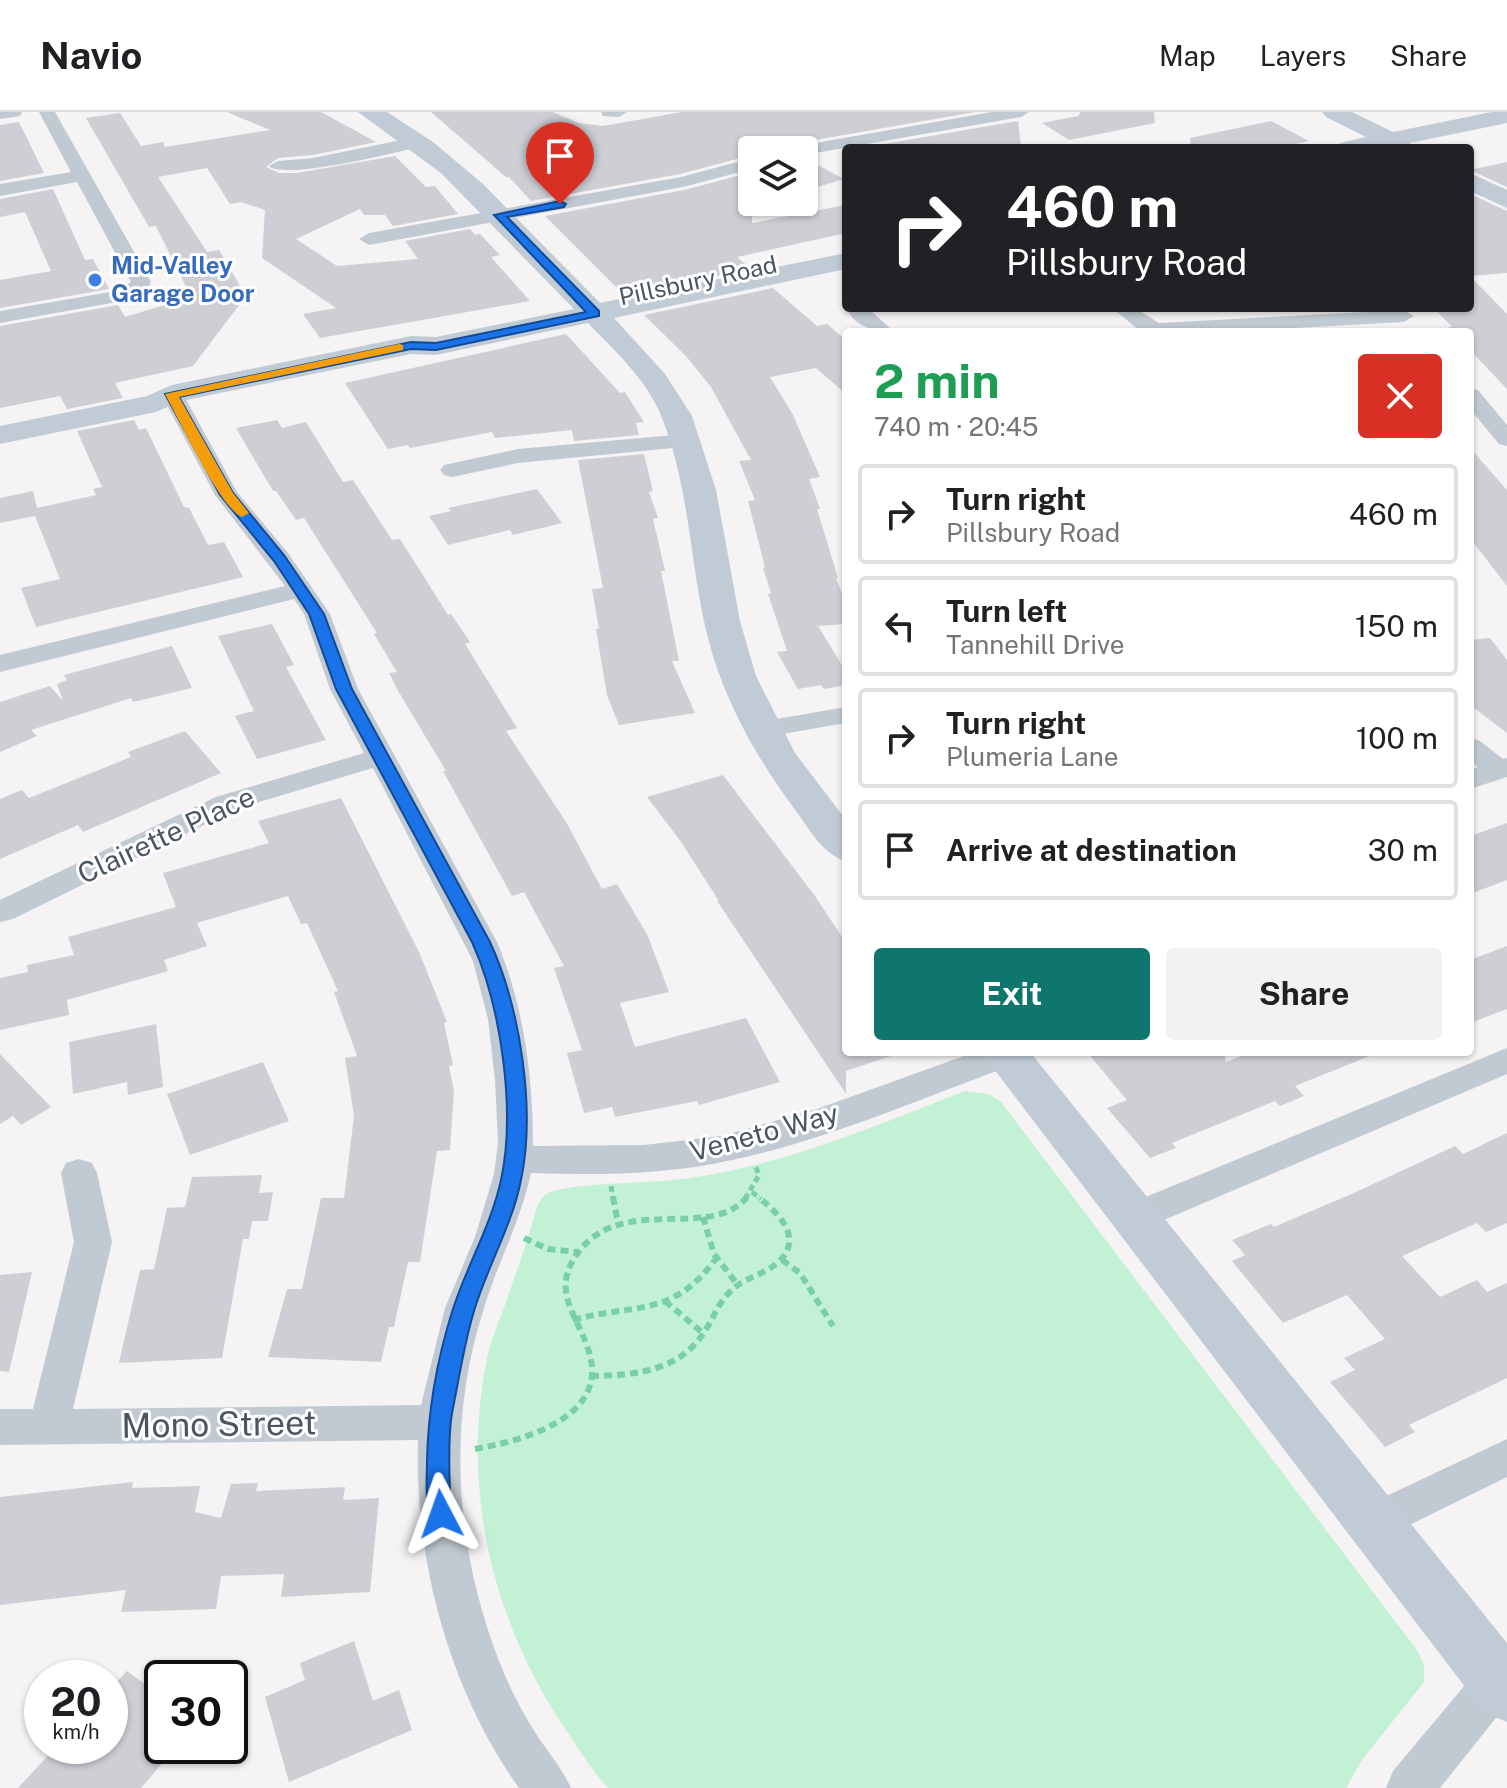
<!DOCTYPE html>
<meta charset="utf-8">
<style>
body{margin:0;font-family:"Public Sans",sans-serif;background:#f2f2f2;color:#202124;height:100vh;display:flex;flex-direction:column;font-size:30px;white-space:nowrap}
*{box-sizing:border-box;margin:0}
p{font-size:26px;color:#757577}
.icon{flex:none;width:44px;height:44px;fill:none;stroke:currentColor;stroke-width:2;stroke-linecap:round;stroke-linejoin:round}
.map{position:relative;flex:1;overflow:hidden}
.panel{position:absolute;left:842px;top:216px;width:632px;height:728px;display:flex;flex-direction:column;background:#fff;border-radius:8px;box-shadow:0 2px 6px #0004}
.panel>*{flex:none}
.guide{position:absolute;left:842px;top:32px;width:632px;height:168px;border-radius:8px;box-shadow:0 2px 6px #0004;background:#202124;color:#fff;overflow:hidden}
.buttons{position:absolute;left:738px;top:24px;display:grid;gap:16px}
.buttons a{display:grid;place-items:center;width:80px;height:80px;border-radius:8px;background:#fff;box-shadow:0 2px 6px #0004;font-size:40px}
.speed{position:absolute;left:24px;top:1548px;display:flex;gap:16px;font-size:40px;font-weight:700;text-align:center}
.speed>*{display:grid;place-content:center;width:104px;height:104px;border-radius:50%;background:#fff;box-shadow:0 2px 6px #0004;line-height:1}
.speed small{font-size:20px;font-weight:400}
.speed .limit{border:4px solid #111;border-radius:12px;background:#fff;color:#111}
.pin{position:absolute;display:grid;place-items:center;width:68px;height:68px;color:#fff;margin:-82px -34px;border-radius:50% 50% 50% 0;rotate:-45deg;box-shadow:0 0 8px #0007}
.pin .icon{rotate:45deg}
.me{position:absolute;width:88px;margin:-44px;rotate:356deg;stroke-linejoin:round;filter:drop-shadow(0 0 6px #0008)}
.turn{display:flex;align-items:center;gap:28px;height:168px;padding:0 32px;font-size:36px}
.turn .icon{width:104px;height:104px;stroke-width:2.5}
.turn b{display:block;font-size:56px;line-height:68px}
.round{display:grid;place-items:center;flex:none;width:84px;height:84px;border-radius:8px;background:#f2f2f2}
.headline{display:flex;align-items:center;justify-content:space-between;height:136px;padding:0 32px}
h1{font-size:48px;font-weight:700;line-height:60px;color:#1e9e55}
.button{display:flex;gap:16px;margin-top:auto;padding:16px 32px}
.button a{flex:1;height:92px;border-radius:8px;background:#0f766e;color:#fff;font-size:32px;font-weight:700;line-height:92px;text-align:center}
.button a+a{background:#f2f2f2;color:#202124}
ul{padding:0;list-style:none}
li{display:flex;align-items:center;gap:24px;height:100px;margin:0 16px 12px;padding:0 16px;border:4px solid #e0e0e0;border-radius:8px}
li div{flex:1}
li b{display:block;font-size:30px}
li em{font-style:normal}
header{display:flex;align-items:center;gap:48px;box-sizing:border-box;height:112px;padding:0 40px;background:#fff;border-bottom:2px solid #e0e0e0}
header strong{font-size:38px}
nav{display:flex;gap:44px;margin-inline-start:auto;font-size:28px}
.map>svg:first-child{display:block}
</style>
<header>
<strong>Navio</strong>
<nav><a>Map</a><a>Layers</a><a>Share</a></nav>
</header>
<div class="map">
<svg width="1507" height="1676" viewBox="0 0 1507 1676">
<rect width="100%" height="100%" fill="#f5f3f3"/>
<path fill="#c3f1d5" d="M965 979 989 982 1001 990 1417 1538 1424 1553V1570L1362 1648 1346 1676H608C594 1661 583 1644 572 1627 493 1515 459 1377 488 1242 493 1222 502 1203 508 1184 519 1154 529 1123 538 1092 539 1090 544 1084 545 1083 560 1071 649 1071 673 1068 775 1057 870 1016 965 979Z"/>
<path fill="#cdcfd5" d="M227 0H321L376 30 313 43 278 46 266 55 279 61H297L395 44 426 75 435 74 458 102 393 114 385 103H364L360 97 296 127 337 154 418 147 405 129 470 117 475 123 480 122 500 143 491 145 530 189 320 226 303 202 336 196 262 146 265 98 241 90 230 92 207 56 158 65 207 140 219 138 246 184 193 254 115 271 123 286 67 297 60 284 0 296V214L118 193 125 205 191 185 156 114 149 115 86 6 120 1 141 34 163 30 165 35 270 18Z
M431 0H553L578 11 603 14 682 0H975L804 30V24L752 36V43L680 62 531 89 509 65H506Z
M1081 0H1154L1155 11 1069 28 1042 11 1078 4Z
M1018 9 1021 34 1007 36H861Z
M1271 9 1309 29 1277 36H1191L1190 26Z
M19 10 44 61 0 69V13Z
M804 46H805L844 67 814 76 804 70Z
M1507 50V75L1470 58Z
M752 60V111L846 93V121L737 145 751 157 624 183 545 104 684 78Z
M53 77 85 148 93 147 109 177 0 196V168L51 159 25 100 0 105V87Z
M1470 82 1507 99V161L1470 164Z
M1470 164 1507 202V277L1470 238V220H1453L1448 215H1452L1434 196H1470Z
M773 176 817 214 827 212 846 228V282L816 256 770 265 793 303 820 365 809 367 820 397H817L838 466H836L846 492V512L818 514 846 560V573L824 577 821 573 798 577 777 540 787 539 768 482 771 481 763 456 765 455 748 389 755 388 739 349 751 348 711 275 686 244 644 203Z
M566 222 620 281 625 280 644 310 636 311 639 323 574 329 572 318 495 326 492 320 410 336 408 333 388 337 345 271Z
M134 308 139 318 146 316 184 395 189 396 208 433 224 430 243 465 36 515 21 476 60 467 35 404 0 411V386L33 379 37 396 96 383 93 377 102 375 77 319Z
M277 308 282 316 306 310 343 370 353 368 392 428 400 427 448 503 451 502 470 530 465 532 517 616 506 619 566 710 602 777 617 772 647 822 669 880 620 891 635 935 746 906 780 970 699 993 697 989 615 1005 612 995 584 1001 567 941 582 938 554 856 564 854 524 780 512 784 443 659H446L397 577 389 561 397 560 374 522 377 521 304 406 296 408 276 379H273L236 316Z
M1470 336 1507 378V474L1470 426Z
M644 342 653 379 649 380 658 406 653 407 665 459H661L679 549H672L695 601 619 613 607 583 596 517H599L592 477 603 476 578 348Z
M537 377 562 411 513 423 510 418 448 433 429 404 451 399 448 396Z
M272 512 294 553 286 555 326 628 257 647 235 604 254 599 218 524Z
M1490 526 1507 548V621L1470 593V528Z
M172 534 192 576 133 590 131 586 31 618 37 624 0 640V590L50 574 63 589 57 572 67 568 64 563Z
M185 619 221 661 83 720 78 713 0 747V687L22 678 29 686 131 645 128 640Z
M723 663 815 784 846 831V940H891V944L846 959V982L717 789H719L679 727 647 685Z
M341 686 420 842 447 910 444 911 453 953 449 954 454 979 450 1038 437 1039 420 1150H408L394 1215H389L381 1250 268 1245 287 1177H302L321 1086H344L354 1004 345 946 357 944 334 880 338 879 307 811 301 812 288 784 197 811 207 834 164 848 168 859 67 888 69 903 0 918V866L28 860 27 853 74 843 68 825 176 795 163 761 269 731 258 709Z
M1507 711V768L1470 782V724Z
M1507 834V897L1470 911V848Z
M156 912 163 975 128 983 127 970 73 982 69 930Z
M1087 940H1224L1226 950 1252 940 1377 941 1295 974 1304 984 1280 994 1275 989 1172 1031 1176 1036 1150 1046 1107 996 1127 988Z
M0 942 51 995 21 1013 13 1004 0 1012Z
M263 950 289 1009 190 1043 167 982Z
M1507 1021V1111L1486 1120 1477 1111 1402 1144 1440 1185 1477 1168 1487 1180 1507 1171V1266L1409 1313 1415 1320 1385 1335 1330 1270 1355 1258 1344 1246 1385 1227 1347 1183 1283 1211 1232 1149 1245 1143 1232 1128 1271 1112 1274 1115 1356 1080 1455 1034 1463 1042Z
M262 1063 259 1081 273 1080 268 1109H252L249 1127H243L222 1246 119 1251 140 1158 154 1157 167 1096 185 1095 192 1065Z
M32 1160 9 1260 0 1259V1163Z
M133 1370 132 1376 200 1374 195 1400 221 1406 231 1372 258 1371 256 1379 345 1375 343 1388 379 1386 370 1480 281 1485 284 1462 221 1464 216 1497 121 1500 126 1478 0 1493V1385Z
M354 1529 373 1589 399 1578 412 1618 289 1670 265 1585 305 1568 300 1551Z
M127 1559 162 1585V1634H177L141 1676H18L57 1634H110V1577Z"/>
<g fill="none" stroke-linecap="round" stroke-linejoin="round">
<path stroke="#7ad0a6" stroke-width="5" stroke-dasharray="6 4" stroke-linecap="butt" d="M611 1074 613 1087
M752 1080 761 1087
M745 1087 759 1063 755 1053"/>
<path stroke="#7ad0a6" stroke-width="6" stroke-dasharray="8 5" stroke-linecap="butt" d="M613 1085 618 1112
M703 1105 714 1142 737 1172
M524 1126 548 1137 577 1140
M782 1148 800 1161 833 1214
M665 1189 704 1222
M573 1208C633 1191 671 1207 715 1148
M591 1264C635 1263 679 1260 705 1219 714 1205 719 1189 732 1178 742 1168 757 1164 769 1157 807 1133 785 1106 758 1085
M475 1337C521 1329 610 1306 589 1240 578 1203 548 1178 580 1138 625 1082 711 1129 747 1085"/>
<path fill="#c1cad2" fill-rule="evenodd" d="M0 0H22L20 4 0 7Z
M39 0H55L151 170 146 180 128 188 0 211V199L116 179 131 170 77 70 0 84V72L71 60Z
M601 0H627L619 5 603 4Z
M992 0H1029L1021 5 804 43V38H795L804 33Z
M421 24 430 29 427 33C402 39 284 69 269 54L278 49 313 46Z
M752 46V57L683 75 369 133 359 127 369 121 681 65Z
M846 194 868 196 894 220C876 220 851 214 846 194Z
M1112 196H1135L1159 211 1404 198 1414 204 1404 210 1220 220H1145L1139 218Z
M172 275 183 282 237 380 288 441 330 502 358 577 497 830C524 895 533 964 533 1034L644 1033 721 1024 817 997 975 940 1023 942 1018 951C913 989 806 1038 695 1055 640 1063 585 1063 531 1061 521 1108 499 1148 485 1193 446 1311 455 1434 499 1549 509 1575 523 1602 538 1625 550 1642 562 1657 571 1676H519C449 1578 414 1447 418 1328L0 1333V1297H33L74 1130 61 1061 66 1051 79 1047 92 1051 97 1061 112 1130 73 1297 421 1293 445 1196 475 1125 494 1062 498 1031 495 968 488 907 473 849 373 656 236 697 13 807 0 810V788L216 685 364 641 330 577 304 502 294 487 0 560V543L285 474 215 383 161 282Z
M1470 276 1478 278 1507 313V334L1499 332 1470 297Z
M686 322 694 324 697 329 694 334 518 351 452 365 444 363 440 358 444 353 518 337Z
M846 595V611L759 626 749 624 745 618 749 612 759 610Z
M1470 626 1480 629 1503 647 1507 646V665L1470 677V658L1478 655 1470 649Z
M1507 936V962L1145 1116 1132 1120 1119 1116 1114 1106 1119 1096Z
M1507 1327V1365L1389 1423 1374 1429 1359 1423 1353 1410 1359 1397Z
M1497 1547 1507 1551V1592L1440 1676H1386L1393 1659 1481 1554Z"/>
<path fill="#c1cbd6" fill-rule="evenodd" d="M358 0H387L433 30 483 72 600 191 846 141V157L614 206 665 262 692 304 716 378 740 509 756 564 795 641 846 708V749C823 743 810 718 796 699 753 641 719 580 704 509 689 439 688 368 660 301 645 266 613 237 588 211L436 243 411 242 181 289 156 300 0 332V314L147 284 172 273 411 224 436 225 574 197 441 61Z
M1322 0H1352L1393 20 1492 0H1507V11L1410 31V36H1337L1340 31 1366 25 1326 5Z
M1470 61 1507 78V96L1470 79Z
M981 940H1030L1507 1531V1610L1485 1601Z"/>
</g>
<path fill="#1a73e8" stroke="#114b97" stroke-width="2" d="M560 89 566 92 564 95 507 105 599 199V204L436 238 411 237 179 285 233 381 284 443 324 502 352 577 490 830C520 895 536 997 521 1068 512 1114 487 1155 474 1199 464 1232 459 1267 452 1301 448 1325 449 1355 450 1380 451 1391 455 1399 450 1409L441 1412 433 1409C424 1391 427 1369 427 1349 428 1299 437 1248 452 1200 466 1155 491 1114 501 1068 516 998 501 894 472 830L336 577 309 502 274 449 220 383 165 282 411 230 436 231 586 200 494 103Z"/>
<path fill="#f59e0b" d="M399 232 403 233V238L179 285 233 381 249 401 242 405C220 396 179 307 165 282Z"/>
<circle fill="#3f7fe0" stroke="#fff" stroke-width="3" cx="95" cy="168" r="8"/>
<g text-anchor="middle" stroke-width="6" stroke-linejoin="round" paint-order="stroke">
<g font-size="24" font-weight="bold" fill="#366cbe" stroke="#fff" text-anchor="start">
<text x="111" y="162">Mid-Valley<tspan x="111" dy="28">Garage Door</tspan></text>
</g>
<g font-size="24" fill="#4a5661" stroke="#fff">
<text transform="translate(698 169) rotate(-12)" y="8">Pillsbury Road</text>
</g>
<g font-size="28" fill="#4a5661" stroke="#fff">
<text transform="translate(166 723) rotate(-25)" y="10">Clairette Place</text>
<text transform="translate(764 1020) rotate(-15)" y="10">Veneto Way</text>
</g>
<g font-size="34" fill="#4a5661" stroke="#fff">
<text transform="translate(219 1312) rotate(-1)" y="12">Mono Street</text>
</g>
</g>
</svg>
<div class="buttons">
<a><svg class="icon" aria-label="layers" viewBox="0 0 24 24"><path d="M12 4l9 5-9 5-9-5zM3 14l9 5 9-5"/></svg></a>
</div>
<div class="speed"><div>20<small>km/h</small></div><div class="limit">30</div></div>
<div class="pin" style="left:560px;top:92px;background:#d93025"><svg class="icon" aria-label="arrive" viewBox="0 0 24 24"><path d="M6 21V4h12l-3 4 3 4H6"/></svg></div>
<svg class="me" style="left:441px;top:1402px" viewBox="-20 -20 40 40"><path d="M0-17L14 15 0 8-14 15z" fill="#1a73e8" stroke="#fff" stroke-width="4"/></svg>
<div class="guide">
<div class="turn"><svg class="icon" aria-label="right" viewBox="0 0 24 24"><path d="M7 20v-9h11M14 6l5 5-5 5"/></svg><div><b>460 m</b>Pillsbury Road</div></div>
</div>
<section class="panel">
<div class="headline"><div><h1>2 min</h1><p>740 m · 20:45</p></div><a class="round" style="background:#d93025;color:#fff"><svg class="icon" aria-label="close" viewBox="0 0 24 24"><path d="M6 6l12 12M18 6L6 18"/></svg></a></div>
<ul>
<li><svg class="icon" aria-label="right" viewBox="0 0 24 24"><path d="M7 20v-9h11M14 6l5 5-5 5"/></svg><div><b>Turn right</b><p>Pillsbury Road</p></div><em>460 m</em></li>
<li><svg class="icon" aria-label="left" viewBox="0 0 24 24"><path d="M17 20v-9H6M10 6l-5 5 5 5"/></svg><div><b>Turn left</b><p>Tannehill Drive</p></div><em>150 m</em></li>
<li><svg class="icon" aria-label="right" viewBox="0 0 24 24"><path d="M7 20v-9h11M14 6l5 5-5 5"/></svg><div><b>Turn right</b><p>Plumeria Lane</p></div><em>100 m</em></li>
<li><svg class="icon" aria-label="arrive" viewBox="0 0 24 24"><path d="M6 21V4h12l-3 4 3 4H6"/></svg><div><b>Arrive at destination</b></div><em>30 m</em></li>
</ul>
<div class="button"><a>Exit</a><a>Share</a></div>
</section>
</div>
